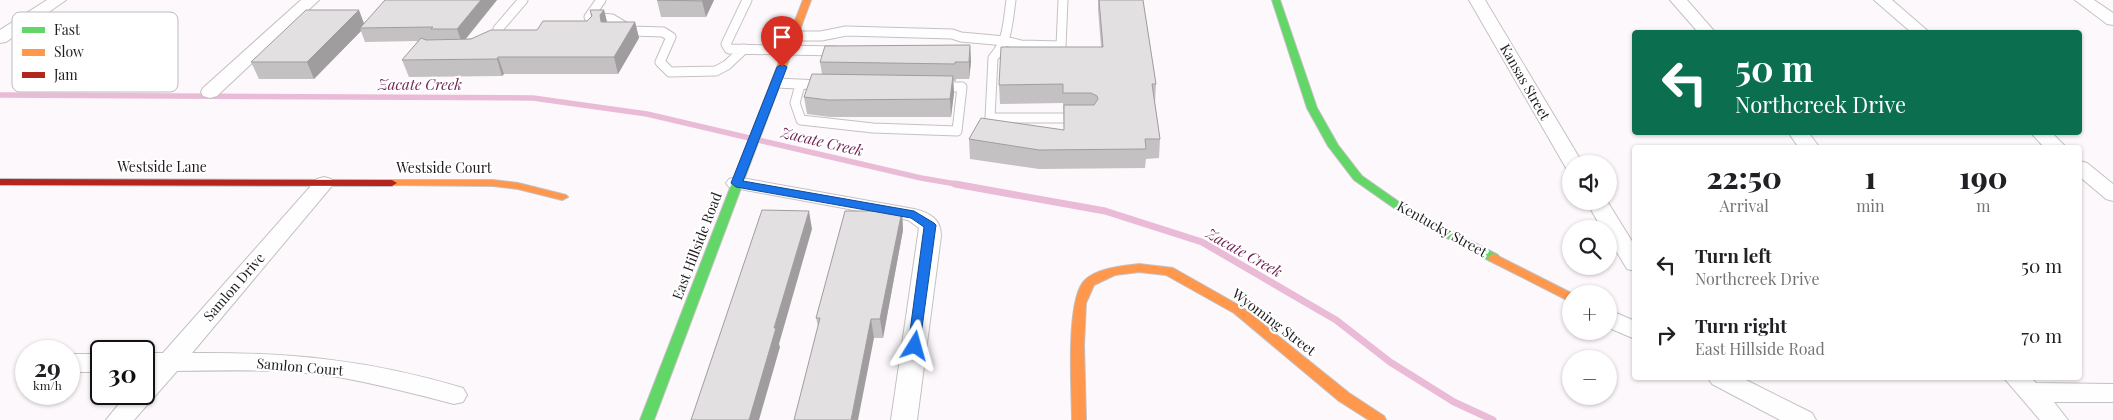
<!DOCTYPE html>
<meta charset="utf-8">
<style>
body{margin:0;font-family:"Playfair Display",serif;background:#f6f6f6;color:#202124;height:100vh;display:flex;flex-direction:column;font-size:19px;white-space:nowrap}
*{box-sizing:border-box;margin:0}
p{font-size:16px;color:#757577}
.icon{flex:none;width:28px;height:28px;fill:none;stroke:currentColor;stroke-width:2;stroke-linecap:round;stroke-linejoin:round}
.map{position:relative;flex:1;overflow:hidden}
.panel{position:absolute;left:1632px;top:145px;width:450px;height:235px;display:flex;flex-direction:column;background:#fff;border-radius:5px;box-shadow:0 1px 4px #0004}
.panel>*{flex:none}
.banner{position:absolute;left:1632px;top:30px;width:450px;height:105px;border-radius:5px;box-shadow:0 1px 4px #0004;background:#0b6e4f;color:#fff;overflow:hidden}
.buttons{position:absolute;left:1562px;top:155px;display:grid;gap:10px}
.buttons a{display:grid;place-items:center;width:55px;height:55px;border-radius:50%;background:#fff;box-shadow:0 1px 4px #0004;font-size:25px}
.speed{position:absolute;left:15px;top:340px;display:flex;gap:10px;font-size:25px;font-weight:700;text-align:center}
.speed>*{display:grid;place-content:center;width:65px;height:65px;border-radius:50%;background:#fff;box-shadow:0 1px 4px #0004;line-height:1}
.speed small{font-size:12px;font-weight:400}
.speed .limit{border:2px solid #111;border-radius:8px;background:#fff;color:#111}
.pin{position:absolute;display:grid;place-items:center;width:42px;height:42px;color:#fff;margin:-51px -21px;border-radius:50% 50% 50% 0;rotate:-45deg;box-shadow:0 0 5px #0007}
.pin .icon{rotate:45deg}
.me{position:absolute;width:55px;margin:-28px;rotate:8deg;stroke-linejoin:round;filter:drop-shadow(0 0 4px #0008)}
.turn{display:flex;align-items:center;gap:18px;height:105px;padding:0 20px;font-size:22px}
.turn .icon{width:65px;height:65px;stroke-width:2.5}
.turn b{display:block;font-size:35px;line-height:42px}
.eta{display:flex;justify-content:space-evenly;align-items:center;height:85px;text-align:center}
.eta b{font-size:30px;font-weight:800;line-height:35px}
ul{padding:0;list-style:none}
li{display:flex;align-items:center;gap:15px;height:70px;padding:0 20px}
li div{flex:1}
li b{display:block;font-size:19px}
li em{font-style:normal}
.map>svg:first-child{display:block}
</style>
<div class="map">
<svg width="2113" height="420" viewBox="0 0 2113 420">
<rect width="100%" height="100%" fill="#fdf8fb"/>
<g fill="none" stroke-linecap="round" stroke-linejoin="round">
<path stroke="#eabbd7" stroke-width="5.5" d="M0 95 533 98 647 114 921 178 962 185"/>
<path stroke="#eabbd7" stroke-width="7" d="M955 184 1105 211 1202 242 1336 320 1390 362 1454 402 1493 420"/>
<g stroke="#c4c1c3" stroke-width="11">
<path id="lane" d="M601 0 589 17 612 19 632 31 663 32 671 37 660 62 670 72 716 71 727 65 744 49
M747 0 726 44 729 49 836 51
M1011 0C1008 21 1008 42 993 58L990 118H1076
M793 36H821L846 31 952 34 961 37 1005 41 1021 45 1061 46 1063 0
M504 38H499L498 29 523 0
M776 83 821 85
M800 85 795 103 801 120 873 128 957 131 962 87H941"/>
</g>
<g stroke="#c4c1c3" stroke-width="2">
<path id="street" d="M47 0H66L6 42 0 43V30Z
M301 0H319L217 96 210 98 203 96 201 92 203 88Z
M1469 0H1485L1583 164H1571V170L1566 168Z
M1670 0H1687L1715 32H1698Z
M1874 0H1892L1929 32H1911Z
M2075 0H2094L2113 13V25L2107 24Z
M1788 132H1808L1820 148H1799Z
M2030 132H2051L2067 148H2045Z
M2080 161 2087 163 2113 184V201L2106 199 2080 177Z
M324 177 331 179 334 183 331 187 192 353C289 352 370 360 463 388L467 395 463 402 454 404C416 394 377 384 338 377 285 369 230 370 177 371L134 420H106L127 394H144V375L148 371H144V353H163L317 179Z
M736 177 914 209C930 213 941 219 941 236L917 420H891L919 228 908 220 729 187 726 183 729 179Z
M1586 201H1607L1635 246V271L1627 269 1609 239V229H1602Z
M1609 310 1635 321V339L1609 328Z
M69 354H101V372H69Z
M1708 378H1742L1812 413 1816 420H1780L1712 384Z
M2004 378H2031L2036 383 2113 384V402H2054L2068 420H2040Z"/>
</g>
<g stroke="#c4c1c3" stroke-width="2">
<path id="fast" d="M1272 0H1280L1317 108 1338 145 1362 176 1412 211 1498 255 1500 258 1498 261H1490L1404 215 1354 180 1328 146 1307 108Z
M768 100 773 103 654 420H640L763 103Z"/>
</g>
<g stroke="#c4c1c3" stroke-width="2">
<path id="slow" d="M803 0H811L773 103 771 105H765L763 103Z
M392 180H493L518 183 566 195 568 197 562 200 518 189 493 186 388 185 387 183Z
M1494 254 1573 294H1571V302L1490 261 1488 258 1490 255Z
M1139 264 1173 268 1242 307 1349 393 1384 416 1386 420H1369L1339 401 1234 313 1166 275 1139 272 1115 275 1094 285 1086 303 1084 345 1086 420H1072C1072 392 1065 299 1085 280 1098 268 1122 266 1139 264Z"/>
</g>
<g stroke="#c4c1c3" stroke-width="2">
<path id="jam" d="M0 179 392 180 397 183 392 186 0 185Z"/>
</g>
<use href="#lane" stroke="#fffefe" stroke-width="9"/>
<use href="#street" fill="#fffefe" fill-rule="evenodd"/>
<use href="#fast" fill="#63d668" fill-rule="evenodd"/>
<use href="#slow" fill="#ff974d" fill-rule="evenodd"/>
<use href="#jam" fill="#b3261e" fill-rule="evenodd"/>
</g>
<path fill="#c3c1c2" d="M497 0 466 39 537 30 587 21 591 17 590 10H604L607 22H635L639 38 618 74H504L502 76 409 77 402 60 418 41 365 42 361 31 314 79H259L251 62 364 23Z
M657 0H714L706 17H661Z
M1098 0H1143L1156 84 1155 103 1160 139 1159 158 1146 159 1145 168 1039 169 970 159 969 139 1064 130 1063 103 1000 104 999 85 1101 47 1098 9Z
M970 45 971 62 969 79H956V81H953L954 93 951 117H830L807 114 804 97 822 74 820 62Z
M902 211 903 230 883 338H874L818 326 816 318Z"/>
<path fill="#9f9d9e" d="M481 0H497L462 43 457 29Z
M703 0H714L706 17 702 1Z
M359 10 365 26 360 28 361 31 314 79 307 62Z
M604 10 608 26 604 32 600 15Z
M635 22 639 38 618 74 614 57Z
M970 45 971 62 969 79V62Z
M498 57 504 74 502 76 497 59Z
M953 76 954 93 951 117 950 99Z
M809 211 812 229 779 344 780 347 759 420H749L774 328Z
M902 211 903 230 883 338 880 319Z
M871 319 874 338 858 420H851Z"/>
<path fill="#e3e0e2" stroke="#9f9d9e" d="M385 0H481L457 29H431L433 27 360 28Z
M657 0H703L702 1Z
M1099 0H1143L1156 84H1152L1160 139H1145L1146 149 1039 150 969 139 981 118 1064 130V105H1094L1098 99 1097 96 1091 93H1063V84L999 85 1001 47H1103Z
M306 10H359L307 62H251Z
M590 10H604L600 15 601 22H635L614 57H498L497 59 402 60 421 38 426 40 471 39 491 30H537L543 21H587L592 16Z
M970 45 969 62H955V64L820 62 825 46Z
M812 74 953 76 950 99 828 100 804 97Z
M762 210 809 211 774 328H776L749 420H691Z
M845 211H902L880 319H871L851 420H794L820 318H816Z"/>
<path fill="#1a73e8" stroke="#114b97" d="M782 64 787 67 743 181 914 211 934 223 936 225 919 350H910L908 346 924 227 911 218 736 187 731 183 777 67Z"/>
<g text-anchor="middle" stroke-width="4.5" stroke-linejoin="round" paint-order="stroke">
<g font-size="14" fill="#1f1d1e" stroke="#fff">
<text transform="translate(1525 82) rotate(60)" y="5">Kansas Street</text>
<text x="162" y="172">Westside Lane</text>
<text x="444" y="173">Westside Court</text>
<text transform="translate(1442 229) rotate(29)" y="5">Kentucky Street</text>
<text transform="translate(697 246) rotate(-69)" y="5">East Hillside Road</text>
<text transform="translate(234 287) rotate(-49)" y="5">Samlon Drive</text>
<text transform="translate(1274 322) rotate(37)" y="5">Wyoming Street</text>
<text transform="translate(300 367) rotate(5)" y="5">Samlon Court</text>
</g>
<g font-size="15" font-style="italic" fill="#702557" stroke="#fff">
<text x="420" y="90">Zacate Creek</text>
<text transform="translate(822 142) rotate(13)" y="5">Zacate Creek</text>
<text transform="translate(1244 253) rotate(29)" y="5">Zacate Creek</text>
</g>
</g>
<rect x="12" y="12" width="166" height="80" rx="8" fill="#fff" stroke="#bcbbbc" stroke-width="1"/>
<rect x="22" y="27" width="23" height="6" fill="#63d668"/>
<rect x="22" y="49" width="23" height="7" fill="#ff974d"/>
<rect x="22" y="72" width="23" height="6" fill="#b3261e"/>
<g font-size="14" fill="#1f1d1e">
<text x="54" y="35">Fast</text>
<text x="54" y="57">Slow</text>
<text x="54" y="80">Jam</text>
</g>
</svg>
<div class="buttons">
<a><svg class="icon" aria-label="sound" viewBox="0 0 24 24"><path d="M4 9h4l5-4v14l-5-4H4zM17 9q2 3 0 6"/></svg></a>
<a><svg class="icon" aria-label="search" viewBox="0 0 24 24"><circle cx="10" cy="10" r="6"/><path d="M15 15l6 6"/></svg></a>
<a>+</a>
<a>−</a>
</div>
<div class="speed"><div>29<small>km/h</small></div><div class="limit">30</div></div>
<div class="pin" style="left:782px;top:67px;background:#d93025"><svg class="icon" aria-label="arrive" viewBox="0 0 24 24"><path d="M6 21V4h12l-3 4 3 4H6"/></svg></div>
<svg class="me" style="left:915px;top:346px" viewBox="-20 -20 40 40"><path d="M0-17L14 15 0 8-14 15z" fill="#1a73e8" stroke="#fff" stroke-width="4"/></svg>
<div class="banner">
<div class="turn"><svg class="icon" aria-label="left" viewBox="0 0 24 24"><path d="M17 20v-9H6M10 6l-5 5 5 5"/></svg><div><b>50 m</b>Northcreek Drive</div></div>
</div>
<section class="panel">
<div class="eta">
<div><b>22:50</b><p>Arrival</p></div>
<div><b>1</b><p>min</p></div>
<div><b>190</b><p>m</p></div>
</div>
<ul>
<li><svg class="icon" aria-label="left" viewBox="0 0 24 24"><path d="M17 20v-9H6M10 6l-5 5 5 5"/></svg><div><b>Turn left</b><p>Northcreek Drive</p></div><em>50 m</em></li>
<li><svg class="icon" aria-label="right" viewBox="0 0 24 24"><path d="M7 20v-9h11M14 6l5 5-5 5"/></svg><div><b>Turn right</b><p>East Hillside Road</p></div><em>70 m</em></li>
</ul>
</section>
</div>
